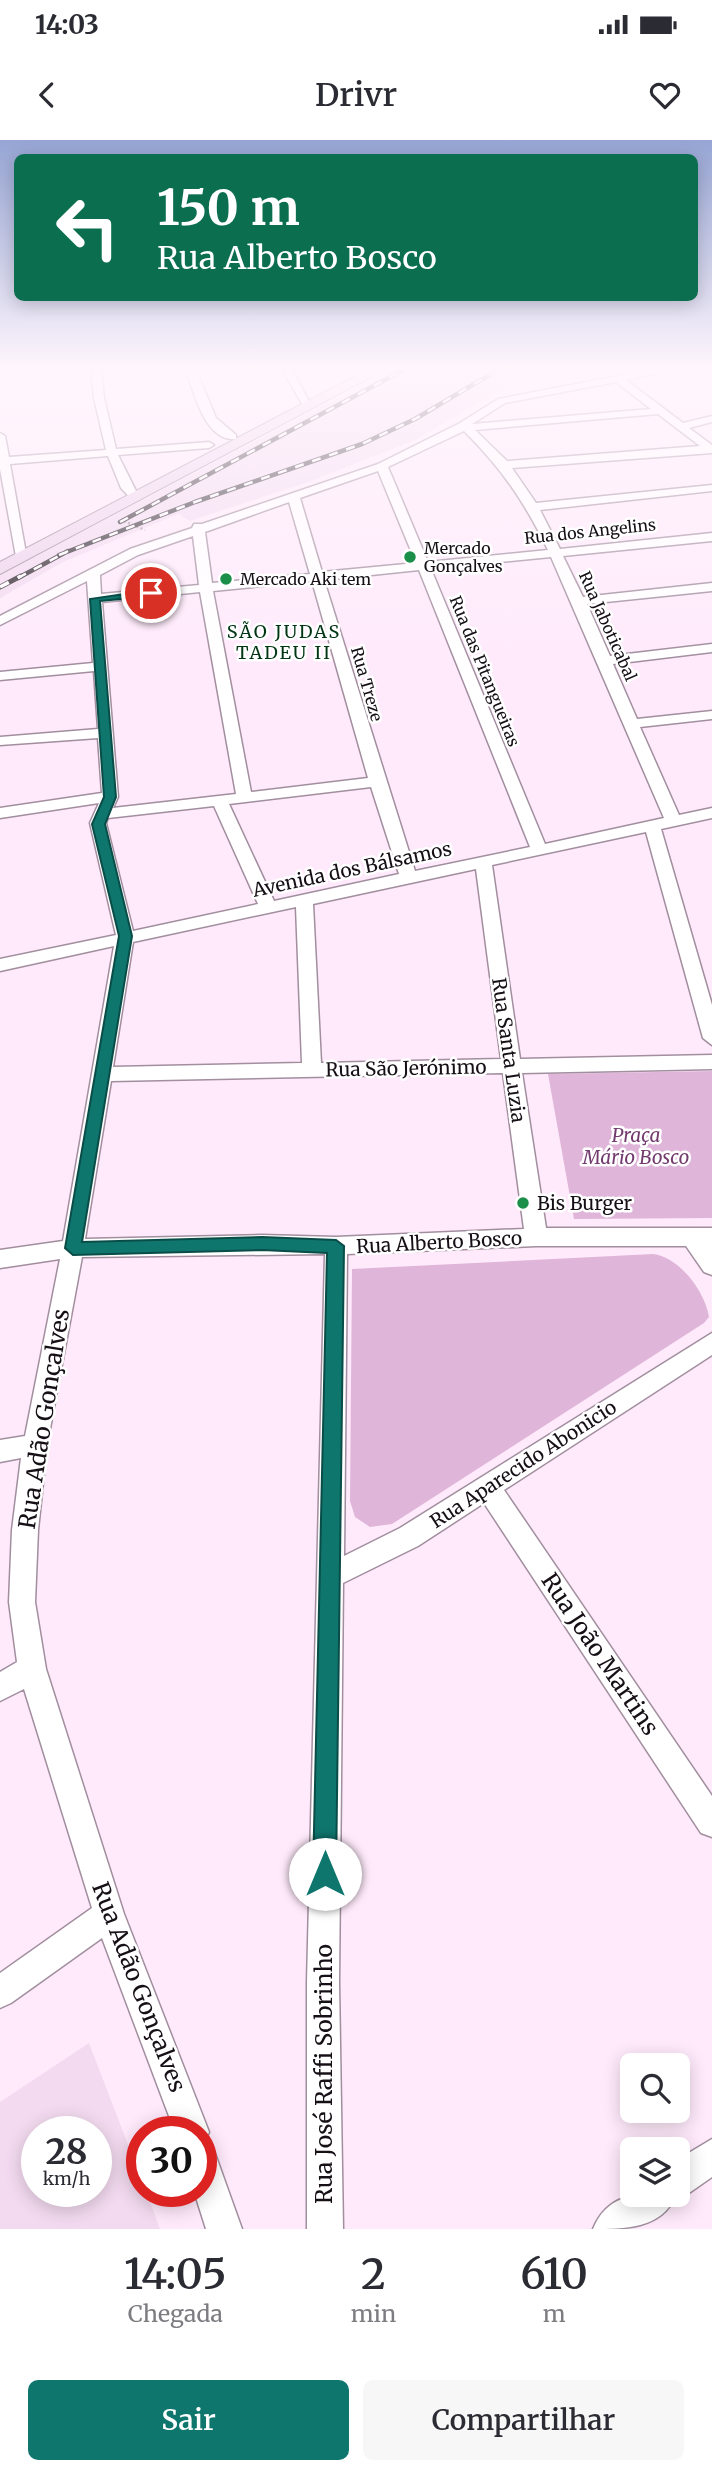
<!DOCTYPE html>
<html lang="pt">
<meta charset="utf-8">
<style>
body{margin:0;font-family:Merriweather,serif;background:#f7f7f7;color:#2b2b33;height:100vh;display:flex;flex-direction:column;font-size:26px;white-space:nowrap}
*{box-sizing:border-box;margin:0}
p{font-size:23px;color:#7c7c81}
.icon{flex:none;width:38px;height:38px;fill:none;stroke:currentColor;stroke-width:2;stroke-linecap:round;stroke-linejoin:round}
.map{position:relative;height:2089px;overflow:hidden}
.side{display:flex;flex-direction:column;background:#fff;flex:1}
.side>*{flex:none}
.banner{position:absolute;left:14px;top:14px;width:684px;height:147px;border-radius:10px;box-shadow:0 4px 18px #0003;background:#0b6e4f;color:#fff;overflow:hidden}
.tools{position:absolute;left:620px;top:1913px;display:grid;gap:14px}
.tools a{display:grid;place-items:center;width:70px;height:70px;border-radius:10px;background:#fff;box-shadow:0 4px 18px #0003;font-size:35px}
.speed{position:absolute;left:21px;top:1976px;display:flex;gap:14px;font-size:35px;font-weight:700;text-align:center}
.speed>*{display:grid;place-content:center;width:91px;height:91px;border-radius:50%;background:#fff;box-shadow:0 4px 18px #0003;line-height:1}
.speed small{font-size:18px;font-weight:400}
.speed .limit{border:10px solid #d22;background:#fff;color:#111}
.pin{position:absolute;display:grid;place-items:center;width:60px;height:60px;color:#fff;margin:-30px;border:4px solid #fff;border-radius:50%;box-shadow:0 2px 7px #0007}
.me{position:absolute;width:77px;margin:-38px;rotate:0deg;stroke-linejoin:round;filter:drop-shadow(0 0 5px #0008)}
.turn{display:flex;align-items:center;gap:24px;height:147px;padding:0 28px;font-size:32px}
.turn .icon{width:91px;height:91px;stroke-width:2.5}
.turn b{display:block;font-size:49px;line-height:60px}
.eta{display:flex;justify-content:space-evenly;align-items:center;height:119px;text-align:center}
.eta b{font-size:42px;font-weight:600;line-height:49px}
.primary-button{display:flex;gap:14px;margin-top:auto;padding:14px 28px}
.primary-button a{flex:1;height:80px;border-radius:10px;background:#0f766e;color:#fff;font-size:28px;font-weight:600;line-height:80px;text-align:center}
.primary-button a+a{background:#f7f7f7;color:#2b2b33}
.status{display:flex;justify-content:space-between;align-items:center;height:49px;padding:0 35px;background:#fff;direction:ltr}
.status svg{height:19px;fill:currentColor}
header{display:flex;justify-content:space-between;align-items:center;height:91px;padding:0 28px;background:#fff;font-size:32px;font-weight:600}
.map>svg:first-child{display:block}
</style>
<div class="status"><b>14:03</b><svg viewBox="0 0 49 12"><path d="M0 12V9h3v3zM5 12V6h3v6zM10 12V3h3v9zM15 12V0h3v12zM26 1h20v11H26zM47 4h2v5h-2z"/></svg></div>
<header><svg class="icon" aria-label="back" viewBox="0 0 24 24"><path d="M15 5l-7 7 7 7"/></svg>Drivr<svg class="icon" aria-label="heart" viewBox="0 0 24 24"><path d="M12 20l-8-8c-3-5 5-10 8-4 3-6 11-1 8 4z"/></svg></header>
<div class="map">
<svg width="712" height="2089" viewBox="0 0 712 2089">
<rect width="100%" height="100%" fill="#ffeafb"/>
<path fill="#f3daf0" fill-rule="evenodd" d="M394 228H539L415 300 311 341 190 381 178 374 63 422 0 458V435Z
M89 1903 142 2041V2051H146L160 2089H0V1962ZM37 1992H96V2051H37Z"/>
<path fill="#dfb6d9" d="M712 931V1078L574 1079 548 934Z
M653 1114C679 1117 705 1151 709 1177L704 1183 392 1384 370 1387 355 1377 350 1361 352 1129Z"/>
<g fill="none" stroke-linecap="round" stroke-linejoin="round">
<g stroke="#a18e9e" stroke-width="3">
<path id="minor" d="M91 228H101L104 258 116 309 209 302 214 305 209 308 118 315 140 359 134 362 121 348 108 316 10 324 27 419 17 422 0 329V293L5 296 9 317 106 310 94 258Z
M188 228 196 230 216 278 236 295V299C205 302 194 252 186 230Z
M281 228H291L312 267H304Z
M659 228H678L626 240 683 283 712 276V282L689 288 712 305V313L512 328 536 363 712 345V351L540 370 560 409 712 393V401L563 416 583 457 712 443V451L587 464 610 516 712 504V512L613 524 637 579 712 571V579L640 587 679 675 712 668V678L661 689 712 865V905L703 898 646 692 492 725 520 919 712 915V929L522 933 546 1088H712V1135L704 1132 686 1106H536L347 1114 344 1416 400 1388 712 1193V1215L504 1350 712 1656V1697L701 1693 484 1363 418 1406 343 1443 339 1842 343 2089H307V1842L325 1114 82 1117 47 1305 38 1390 35 1462 46 1529 124 1774 209 1992 204 2004 213 2008 242 2089H206L194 2051H201V1992H175L102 1798 11 1863 0 1868V1833L92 1768 24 1549 0 1561V1532L17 1522 9 1462 12 1390 21 1318 0 1322V1300L25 1296 60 1119 0 1128V1110L63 1101 114 806 0 831V819L116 795 90 683 99 663 0 678V668L102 653 98 598 0 605V597L98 589 94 531 0 540V532L93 523 87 441 0 485V476L130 409 192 388 194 384H202L378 324 460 283 498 259ZM616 242 651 269 472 284 505 263ZM658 274 700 306 507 321 475 290ZM464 291C502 329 524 361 548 410L428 422 388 327ZM378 331 416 423 322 432 300 358ZM289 362 310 434 212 443 205 392ZM193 396 199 445 101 454 100 435 138 415ZM551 417 664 678 545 704 431 429ZM419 430 530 707 415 731 324 440ZM312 441 368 638 251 652 213 451ZM200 452 236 654 113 668 118 657 102 462ZM371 647 399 734 274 761 229 664ZM214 666 258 764 133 791 106 683 108 678ZM476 729 501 919 321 923 313 764ZM296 767 302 923 113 927 133 802ZM503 933 524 1089 336 1097 262 1095 85 1099 111 941Z
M712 1999V2037L689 2053 675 2057C661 2089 624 2089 593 2089 609 2050 642 2054 677 2054V2020Z"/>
</g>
<g stroke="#a18e9e" stroke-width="2">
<path id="secondary" d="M371 228H388L0 434V422Z"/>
</g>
<path stroke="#a293a0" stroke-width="2.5" stroke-dasharray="2 2.5" stroke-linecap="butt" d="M124 381 145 390"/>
<use href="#minor" fill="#fff" fill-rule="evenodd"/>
<use href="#secondary" fill="#eed4ec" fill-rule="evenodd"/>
<g stroke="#312931" stroke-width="4.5">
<path id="rail-far1" d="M120 382 407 228
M59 415 195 362 362 304 415 279 501 228
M18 438 68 411"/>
</g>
<g stroke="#312931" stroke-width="5">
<path id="rail" d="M0 447 21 436"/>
</g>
<use href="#rail-far1" stroke="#fff" stroke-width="2.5" stroke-dasharray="9" stroke-linecap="butt"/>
<use href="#rail" stroke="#fff" stroke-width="3.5" stroke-dasharray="10" stroke-linecap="butt"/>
</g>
<linearGradient id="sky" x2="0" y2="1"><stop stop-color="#96a5d4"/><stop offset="0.44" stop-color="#fff6fd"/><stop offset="1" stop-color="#fff6fd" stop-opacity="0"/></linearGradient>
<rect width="712" height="520" fill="url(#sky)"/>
<path fill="#0f766e" stroke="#0a4d48" stroke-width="2" d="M151 450 154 456 100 461 116 657 105 684 132 796 82 1102 262 1097 336 1100 344 1106 336 1734 333 1742 325 1746 317 1742 313 1734 327 1113 262 1110 73 1115 65 1108 119 796 92 684 104 657 90 459Z"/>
<g fill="#1b8f49" stroke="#fff" stroke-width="2.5">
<circle cx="410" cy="417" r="7"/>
<circle cx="226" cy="439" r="7"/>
<circle cx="523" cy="1063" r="7"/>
</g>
<g text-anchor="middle" stroke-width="5" stroke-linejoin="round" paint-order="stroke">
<g font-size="16" fill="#161016" stroke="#fff">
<text transform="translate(590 391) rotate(-6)" y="6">Rua dos Angelins</text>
<text transform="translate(608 486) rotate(66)" y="6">Rua Jaboticabal</text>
<text transform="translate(485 531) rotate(68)" y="6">Rua das Pitangueiras</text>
<text transform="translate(367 544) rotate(74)" y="6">Rua Treze</text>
</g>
<g font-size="16" fill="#161016" stroke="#fff" text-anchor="start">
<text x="424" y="414">Mercado<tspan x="424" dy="18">Gonçalves</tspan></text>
<text x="240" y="445">Mercado Aki tem</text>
</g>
<g font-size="18" letter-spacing="2" fill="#003514" stroke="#fff">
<text x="284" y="498">SÃO JUDAS<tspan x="284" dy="21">TADEU II</tspan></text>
</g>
<g font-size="19" fill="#161016" stroke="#fff">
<text transform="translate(352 729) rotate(-12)" y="7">Avenida dos Bálsamos</text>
<text transform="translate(509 910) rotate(82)" y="7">Rua Santa Luzia</text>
<text transform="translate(406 928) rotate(-1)" y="7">Rua São Jerónimo</text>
<text transform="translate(439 1102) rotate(-3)" y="7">Rua Alberto Bosco</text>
<text transform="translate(523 1324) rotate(-33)" y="7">Rua Aparecido Abonicio</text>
</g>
<g font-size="19" font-style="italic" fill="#733b6e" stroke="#fff">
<text x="636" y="1002">Praça<tspan x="636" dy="22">Mário Bosco</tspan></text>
</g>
<g font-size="19" fill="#161016" stroke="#fff" text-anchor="start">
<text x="537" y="1070">Bis Burger</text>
</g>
<g font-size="23" fill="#161016" stroke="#fff">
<text transform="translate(44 1279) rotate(-81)" y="8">Rua Adão Gonçalves</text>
<text transform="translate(600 1514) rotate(56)" y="8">Rua João Martins</text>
<text transform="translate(139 1847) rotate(69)" y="8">Rua Adão Gonçalves</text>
<text transform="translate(324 1934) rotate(-90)" y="8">Rua José Raffi Sobrinho</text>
</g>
</g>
</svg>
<div class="tools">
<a><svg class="icon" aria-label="search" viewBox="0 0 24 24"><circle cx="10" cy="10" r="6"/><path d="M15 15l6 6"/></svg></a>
<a><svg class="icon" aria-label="layers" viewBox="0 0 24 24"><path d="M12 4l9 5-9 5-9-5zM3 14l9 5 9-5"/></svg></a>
</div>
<div class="speed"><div>28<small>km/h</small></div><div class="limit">30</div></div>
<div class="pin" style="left:151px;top:453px;background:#d93025"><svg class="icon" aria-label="arrive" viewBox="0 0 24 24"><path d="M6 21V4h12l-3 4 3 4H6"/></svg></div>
<svg class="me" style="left:325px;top:1734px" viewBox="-20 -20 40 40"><circle r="19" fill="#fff"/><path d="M0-13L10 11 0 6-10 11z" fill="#0f766e"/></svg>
<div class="banner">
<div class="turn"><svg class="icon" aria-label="left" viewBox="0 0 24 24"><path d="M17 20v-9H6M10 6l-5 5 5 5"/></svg><div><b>150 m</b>Rua Alberto Bosco</div></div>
</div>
</div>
<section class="side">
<div class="eta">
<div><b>14:05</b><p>Chegada</p></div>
<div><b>2</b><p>min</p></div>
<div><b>610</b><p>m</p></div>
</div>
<div class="primary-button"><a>Sair</a><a>Compartilhar</a></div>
</section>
